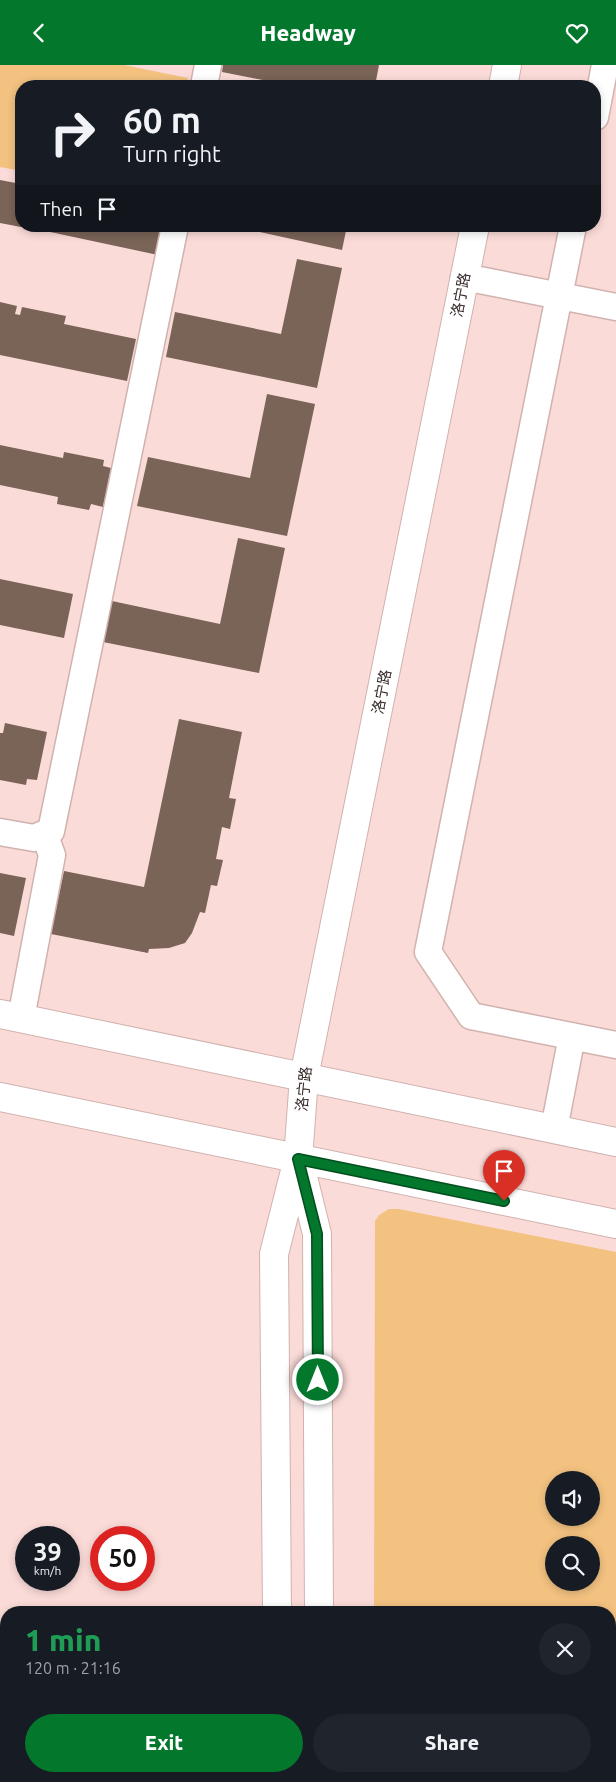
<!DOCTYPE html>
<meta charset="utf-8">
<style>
body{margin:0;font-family:Ubuntu,"Noto Sans SC",sans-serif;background:#20242c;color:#f1f3f6;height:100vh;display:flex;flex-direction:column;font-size:19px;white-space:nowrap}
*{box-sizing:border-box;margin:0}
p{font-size:16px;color:#9ea1a6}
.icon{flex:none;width:28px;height:28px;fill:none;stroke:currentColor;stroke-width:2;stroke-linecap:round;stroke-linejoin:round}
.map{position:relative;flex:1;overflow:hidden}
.drawer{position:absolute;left:0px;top:1541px;width:616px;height:176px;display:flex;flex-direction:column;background:#171b24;border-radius:20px 20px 0 0;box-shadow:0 2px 8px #0003}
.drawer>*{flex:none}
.top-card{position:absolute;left:15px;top:15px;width:586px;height:152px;border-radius:20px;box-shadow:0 2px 8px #0003;background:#171b24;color:#f1f3f6;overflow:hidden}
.controls{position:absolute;left:545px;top:1406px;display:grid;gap:10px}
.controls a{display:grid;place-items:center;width:55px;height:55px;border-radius:50%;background:#171b24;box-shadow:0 2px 8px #0003;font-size:25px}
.speed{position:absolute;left:15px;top:1461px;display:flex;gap:10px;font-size:25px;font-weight:700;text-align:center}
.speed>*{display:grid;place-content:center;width:65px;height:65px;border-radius:50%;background:#171b24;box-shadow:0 2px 8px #0003;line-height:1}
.speed small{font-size:12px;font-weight:400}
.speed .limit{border:8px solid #d22;background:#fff;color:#111}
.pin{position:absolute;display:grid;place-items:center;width:42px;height:42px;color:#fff;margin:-51px -21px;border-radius:50% 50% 50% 0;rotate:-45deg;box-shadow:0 0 5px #0007}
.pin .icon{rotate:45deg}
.me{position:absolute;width:55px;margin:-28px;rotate:0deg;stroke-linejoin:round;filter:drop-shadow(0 0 4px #0008)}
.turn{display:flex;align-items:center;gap:18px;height:105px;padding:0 25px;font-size:22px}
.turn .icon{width:65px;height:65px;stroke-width:2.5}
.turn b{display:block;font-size:35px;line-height:42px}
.then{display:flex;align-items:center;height:48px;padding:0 25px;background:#0003;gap:10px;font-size:19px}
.round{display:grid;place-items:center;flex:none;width:52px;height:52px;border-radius:26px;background:#20242c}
.head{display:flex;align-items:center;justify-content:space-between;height:85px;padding:0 25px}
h1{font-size:30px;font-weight:800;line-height:38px;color:#1e9e55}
.action{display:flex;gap:10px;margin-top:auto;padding:10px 25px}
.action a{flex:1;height:58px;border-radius:30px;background:#03782d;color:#fff;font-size:20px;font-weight:800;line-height:58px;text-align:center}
.action a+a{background:#20242c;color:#f1f3f6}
header{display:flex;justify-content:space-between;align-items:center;height:65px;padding:0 25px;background:#03782d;color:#fff;font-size:22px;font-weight:800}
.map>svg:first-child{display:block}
</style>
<header><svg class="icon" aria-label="back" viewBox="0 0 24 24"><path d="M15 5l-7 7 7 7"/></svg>Headway<svg class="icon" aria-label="heart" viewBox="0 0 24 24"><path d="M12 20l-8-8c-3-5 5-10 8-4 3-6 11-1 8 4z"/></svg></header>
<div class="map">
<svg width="616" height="1717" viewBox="0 0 616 1717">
<rect width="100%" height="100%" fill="#fbdbd8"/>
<path fill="#f3c281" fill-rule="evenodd" d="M0 0H124L188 13 186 21H21V106L0 102Z
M389 1144H399L616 1187V1717H374V1711H610V1548L374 1547 375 1156 379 1150ZM554 1415H591V1452H554ZM554 1480H591V1518H554Z"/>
<path fill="#7a6357" d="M223 0H379L375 21H293L222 7Z
M0 115 21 119V162L0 158Z
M22 161H164L158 190Z
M232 161H347L342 185Z
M297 194 342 203 317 323 166 292 175 247 281 269Z
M0 237 17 241 15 249 20 250 22 242 66 251 64 259 136 274 127 316 0 290Z
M267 329 315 339 287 471 137 441 148 392 250 413Z
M0 380 63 393 64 387 104 395 103 401 111 403 103 442 91 439 89 445 57 439 58 432 0 420Z
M238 473 285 483 259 608 103 577 112 536 220 559Z
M0 514 73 529 64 573 0 560Z
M179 654 242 667 229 733 236 734 230 764 222 762 216 794 223 795 217 821 211 820 205 848 200 847 192 868 185 878 169 883 149 884 148 888 51 869 64 806 144 822Z
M5 658 47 667 37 715 27 714 26 720 0 715V668H3Z
M0 808 26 813 14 871 0 868Z"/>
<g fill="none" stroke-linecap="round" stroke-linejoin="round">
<g stroke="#d0b2af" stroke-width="29">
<path id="minor" d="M204 21 208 0
M595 52 605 0
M573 161 428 887 471 951 616 980
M464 212 616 242
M0 767 34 773 51 766 175 161
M21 953 52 790 45 771
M554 1064 572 971"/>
</g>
<g stroke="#d0b2af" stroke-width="30">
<path id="major" d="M503 21 507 0
M0 949 616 1077
M0 1032 616 1159
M299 1096 317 1169 319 1548
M277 1548 274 1189 298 1094 304 1012 475 161
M278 1711V1717
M320 1711V1717"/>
</g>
<use href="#minor" stroke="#fff" stroke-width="26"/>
<use href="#major" stroke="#fff" stroke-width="28"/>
</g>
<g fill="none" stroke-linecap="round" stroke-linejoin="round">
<g stroke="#024e1d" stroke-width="12">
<path id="route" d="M318 1315 317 1169 298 1094 504 1136"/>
</g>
<use href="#route" stroke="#03782d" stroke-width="9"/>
</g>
<g text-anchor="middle" stroke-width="5" stroke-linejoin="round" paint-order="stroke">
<g font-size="15" fill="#362b29" stroke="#fff">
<text transform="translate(461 230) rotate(-79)" y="5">洛宁路</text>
<text transform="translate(382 627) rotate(-79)" y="5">洛宁路</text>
<text transform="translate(304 1024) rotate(-84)" y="5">洛宁路</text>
</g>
</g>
</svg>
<div class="controls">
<a><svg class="icon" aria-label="sound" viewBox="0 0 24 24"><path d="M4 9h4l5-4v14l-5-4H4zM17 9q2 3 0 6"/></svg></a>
<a><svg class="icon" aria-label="search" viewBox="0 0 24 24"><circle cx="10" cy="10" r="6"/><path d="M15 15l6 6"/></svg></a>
</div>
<div class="speed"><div>39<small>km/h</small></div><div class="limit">50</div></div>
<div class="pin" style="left:504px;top:1136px;background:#d93025"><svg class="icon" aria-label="arrive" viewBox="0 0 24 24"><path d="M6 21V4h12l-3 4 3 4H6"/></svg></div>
<svg class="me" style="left:318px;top:1315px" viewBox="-20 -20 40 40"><circle r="17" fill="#03782d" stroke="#fff" stroke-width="3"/><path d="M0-11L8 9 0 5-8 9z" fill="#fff"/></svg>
<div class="top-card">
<div class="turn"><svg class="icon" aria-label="right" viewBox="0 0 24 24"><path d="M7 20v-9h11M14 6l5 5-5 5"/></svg><div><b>60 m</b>Turn right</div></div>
<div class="then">Then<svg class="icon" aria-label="arrive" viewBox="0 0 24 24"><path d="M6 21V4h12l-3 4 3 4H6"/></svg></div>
</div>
<section class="drawer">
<div class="head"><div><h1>1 min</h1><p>120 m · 21:16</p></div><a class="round"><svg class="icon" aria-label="close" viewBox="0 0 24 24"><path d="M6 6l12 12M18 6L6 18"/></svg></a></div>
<div class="action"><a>Exit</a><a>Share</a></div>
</section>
</div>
